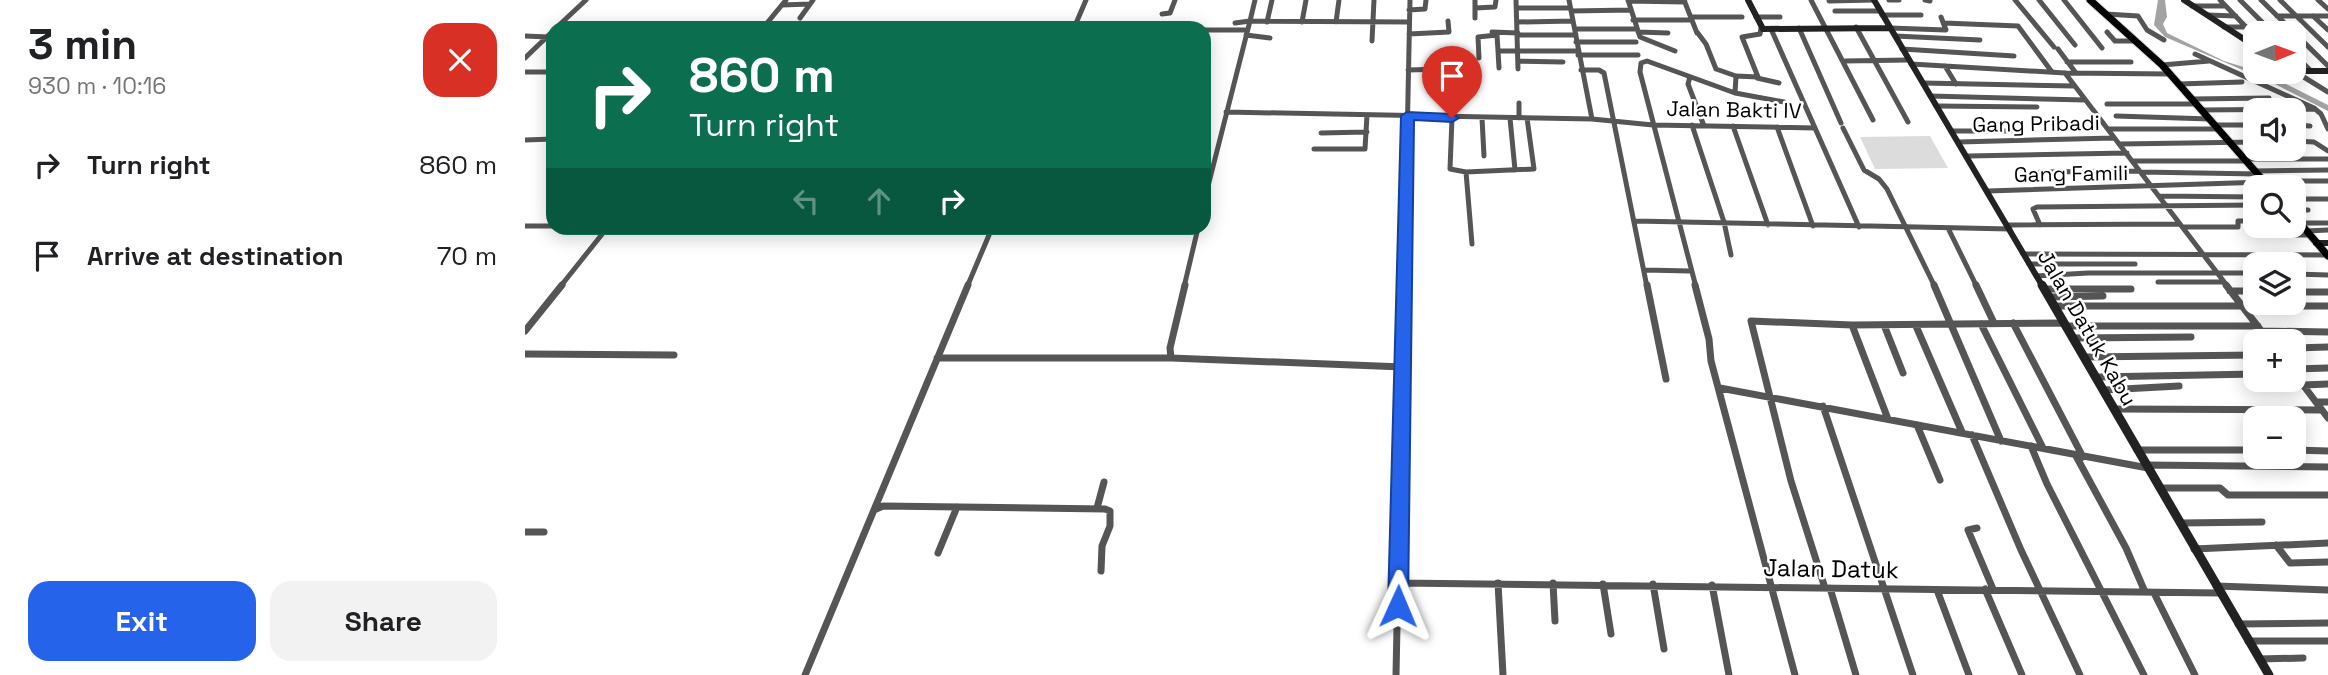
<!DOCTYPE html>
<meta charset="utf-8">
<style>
body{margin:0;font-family:"Space Grotesk",sans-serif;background:#f2f2f2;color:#202124;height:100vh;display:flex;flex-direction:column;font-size:26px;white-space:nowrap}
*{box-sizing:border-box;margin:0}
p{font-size:23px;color:#757577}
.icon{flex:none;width:38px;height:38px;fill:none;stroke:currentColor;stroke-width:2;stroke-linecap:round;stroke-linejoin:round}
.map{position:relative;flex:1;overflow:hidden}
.sheet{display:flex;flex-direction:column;background:#fff;width:525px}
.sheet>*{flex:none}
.guide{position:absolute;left:21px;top:21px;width:665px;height:214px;border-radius:21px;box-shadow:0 4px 18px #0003;background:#0b6e4f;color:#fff;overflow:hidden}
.needle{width:46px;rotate:89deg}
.fabs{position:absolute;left:1718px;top:21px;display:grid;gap:14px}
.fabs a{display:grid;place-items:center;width:63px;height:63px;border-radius:14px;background:#fff;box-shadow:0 4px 18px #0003;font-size:35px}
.pin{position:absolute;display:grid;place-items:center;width:60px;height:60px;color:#fff;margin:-72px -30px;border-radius:50% 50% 50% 0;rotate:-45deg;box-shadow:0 0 7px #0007}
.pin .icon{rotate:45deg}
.me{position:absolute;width:77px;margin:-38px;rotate:1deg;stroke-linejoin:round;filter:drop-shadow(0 0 5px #0008)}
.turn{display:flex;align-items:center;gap:24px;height:147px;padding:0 28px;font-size:32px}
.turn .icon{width:91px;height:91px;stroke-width:2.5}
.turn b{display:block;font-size:49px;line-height:60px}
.lanes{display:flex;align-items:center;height:66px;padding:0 28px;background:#0003;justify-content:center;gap:35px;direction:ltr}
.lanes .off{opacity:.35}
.round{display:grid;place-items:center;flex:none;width:74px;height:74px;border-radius:21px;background:#f2f2f2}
.overview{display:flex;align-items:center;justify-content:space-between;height:119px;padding:0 28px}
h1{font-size:42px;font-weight:700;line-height:52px}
.primary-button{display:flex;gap:14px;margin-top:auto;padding:14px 28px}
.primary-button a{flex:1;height:80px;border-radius:21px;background:#2563eb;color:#fff;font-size:28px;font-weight:700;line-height:80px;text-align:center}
.primary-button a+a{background:#f2f2f2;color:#202124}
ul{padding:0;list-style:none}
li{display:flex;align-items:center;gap:21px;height:91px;padding:0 28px}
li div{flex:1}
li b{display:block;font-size:26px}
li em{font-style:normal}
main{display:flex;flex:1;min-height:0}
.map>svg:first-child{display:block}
</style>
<main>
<section class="sheet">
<div class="overview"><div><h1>3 min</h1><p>930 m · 10:16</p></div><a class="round" style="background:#d93025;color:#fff"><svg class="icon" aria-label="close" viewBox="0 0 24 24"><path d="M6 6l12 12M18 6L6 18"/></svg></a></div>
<ul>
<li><svg class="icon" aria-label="right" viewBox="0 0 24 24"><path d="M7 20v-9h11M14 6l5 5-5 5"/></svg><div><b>Turn right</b></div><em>860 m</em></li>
<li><svg class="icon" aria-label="arrive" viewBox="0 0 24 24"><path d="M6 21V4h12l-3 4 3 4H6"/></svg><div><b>Arrive at destination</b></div><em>70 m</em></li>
</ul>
<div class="primary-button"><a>Exit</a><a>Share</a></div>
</section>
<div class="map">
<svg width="1803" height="675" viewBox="0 0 1803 675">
<rect width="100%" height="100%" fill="#fff"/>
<path fill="#dcdcdc" d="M1405 136 1423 168 1350 169 1335 137Z"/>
<path fill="#a3a3a3" d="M1633 0H1640L1642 17 1638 24 1642 33 1699 61 1741 74 1803 105V111L1746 82 1640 37 1629 25Z"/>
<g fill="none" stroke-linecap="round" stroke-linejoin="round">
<g stroke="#dbdbdb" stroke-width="9">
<path id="primary" d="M1565 0 1637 65 1744 187
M1769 216 1803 256"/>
</g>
<path stroke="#555" stroke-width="5" d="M730 0 725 21 884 22
M950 0V18
M991 0 993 69
M1044 0 1067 119
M1103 0 1115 37 1150 51
M1159 0 1172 33
M1286 0 1348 120
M1364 0H1374
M1400 0 1405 1
M1490 0 1529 47
M1514 0 1550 45
M1539 0 1577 48
M1695 0 1721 27
M1715 0 1748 33
M1736 0 1803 66
M1755 0 1803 47
M1793 0 1803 9
M1103 1 1160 2
M1304 1 1349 0
M257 5 285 4
M1667 6H1700
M950 8 970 7 971 0
M992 8H1045
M884 10 900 9 901 0
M1046 11 1106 10
M1310 11H1355
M637 14 645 13 650 0
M1581 14 1613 16 1622 30 1639 40
M1357 15H1396
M1682 15 1711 16
M1752 16H1803
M1788 16 1803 30
M1166 17H1217
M1231 17H1255
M275 18 288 0
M1108 20H1167
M742 22 747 0
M777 22 781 0
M811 22 814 0
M993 22 1048 21
M1419 23 1493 26 1527 72
M1331 27 1383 122
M1699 27H1742
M31 28 61 0
M238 28 261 0
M549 28 561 0
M1274 28 1316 123
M1365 28 1421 30 1416 17
M1050 29H1111
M1246 29 1334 227
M679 30H722
M967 32 993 33
M1113 32 1143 33
M1172 32 1181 44 1191 69 1211 76
M1582 32 1590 41H1609
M884 34 924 32 923 21
M721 35 745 38
M993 35H1051
M0 36 23 37
M1370 36 1455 40
M847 41 849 0
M1051 42H1111
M1377 49 1489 56
M1533 49 1551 73
M973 51 974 68
M1670 54 1789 108 1796 114 1803 129
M1769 54 1786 71
M1053 55H1113
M0 58 28 31
M954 58 953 37 972 35 973 51H1053
M993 61 1038 62
M1320 61 1383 60
M1542 62H1606
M1386 64 1540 73 1645 74
M1637 65 1684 61
M1420 66 1431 84
M883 70 919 69 923 56
M1056 70H1074L1079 73 1122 287
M1769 71 1803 92
M0 72H28
M1540 73 1703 287
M1165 77 1163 84 1179 126
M1232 78 1254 83
M1398 83 1549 86
M1654 84 1717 82
M1210 93 1259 102
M1405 96 1560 100
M1667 99 1744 98
M994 103V118
M1582 104H1672
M1411 106 1512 107
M1677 110 1790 109
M701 112 1067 119 1128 125 1290 128
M1591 116 1685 119
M927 118 925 169 941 172 947 244
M957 118 959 156
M985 118 990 170
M1167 125 1199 222 1206 255
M1690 125H1731
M1769 125 1785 126
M1208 126 1243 225
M1252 127 1288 226
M1318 128 1339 170 1354 179 1362 189 1410 287
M1583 129H1693
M1428 131H1489
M796 133 842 132
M0 140 28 139
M1769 141 1789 142 1803 151
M1434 142 1589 138
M1595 144 1731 142
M789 149H840L842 115
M1443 156 1602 153
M1720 159H1803
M1608 161H1721
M1730 171 1803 170
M941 172 1009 169 1002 118
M1616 172 1733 174
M1517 180 1515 172 1614 171
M1739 181H1803
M1743 186 1778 187
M1463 191 1740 182
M1634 196 1731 197
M1769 199H1803
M679 202 725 21 710 23
M1769 210H1783
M1110 221 1485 229
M1775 223H1803
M1483 225 1655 224
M1515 225 1508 209 1512 207 1731 205
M0 226H28
M1658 227H1713V221H1731
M1423 228 1452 287
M1781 231 1803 230
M1731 235H1785
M1498 254 1802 255
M1504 264H1610
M1120 270 1165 271
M1769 274 1803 275
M1511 276 1563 273H1731
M1633 282H1698
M35 287 82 228
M442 287 467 228
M659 287 673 228
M879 287 885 0
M1171 287 1115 72 1116 63 1122 61 1210 93 1211 76 1233 77 1217 37 1235 34 1236 28"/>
<path stroke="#555" stroke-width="7" d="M660 285 645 348 646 358 878 367
M1122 285 1141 379
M1170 285 1184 339 1186 361 1270 675
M1409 285 1476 441
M1451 285 1469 323
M1701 285 1744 341
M1519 289H1606
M1705 291H1731
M1769 292H1803
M1524 297 1578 296
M1529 306H1803
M1488 323 1558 457
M1456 324 1518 448
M1359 325 1378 373
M1391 326 1437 432
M1541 326H1733
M0 331 37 285
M1737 331 1803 332
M1547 338 1666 337
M1769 348 1803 347
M0 354 149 355
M1559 357 1731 355
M412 358H646
M1769 369 1803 368
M1769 373 1803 418
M1572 377 1731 374
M1778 385 1803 384
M1195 388 1623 468
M1579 390 1654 386
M1791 402H1803
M1298 406 1388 675
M1589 409 1797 410
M1363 419 1327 325 1538 323
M1392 425 1415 480
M1447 435 1496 550 1555 675
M1506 446 1522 484 1619 675
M1612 450H1731
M1769 450 1803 451
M1551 456 1601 548 1620 592
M1621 465 1803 467
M1635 488H1695L1703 495H1803
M572 508 579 482
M349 510 358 506 580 509 585 511V526L577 546 576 571
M1655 523 1737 522
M1452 528 1443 530 1468 589
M0 532H19
M1751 545 1765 563 1803 562
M1669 549 1803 543
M413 553 432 507
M874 583 1695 593
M973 583 978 675
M1028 583 1030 621
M1078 584 1086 634
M1128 584 1139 649
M1187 585 1204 675
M1691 586 1803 590
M1300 588 1266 481 1226 321 1327 325
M1305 588 1331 675
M1460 589 1497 675
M1412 590 1444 675
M1629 593 1670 675
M1713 624 1803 623
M1723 641H1803
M1734 659 1778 658
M280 675 443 285
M871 675 879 285"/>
<path stroke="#222" stroke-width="6" d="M1223 0 1238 29 1365 28
M1349 0 1518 287
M1659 0 1731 47
M1769 71H1803
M1791 243H1803"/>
<path stroke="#222" stroke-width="9" d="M1517 285 1744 675"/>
<use href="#primary" stroke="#000" stroke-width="7"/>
</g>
<path fill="#2563eb" stroke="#184099" stroke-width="2" d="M882 112 927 114 934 118 927 122 889 120 883 606 880 613 873 615 866 613 863 606 876 116Z"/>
<g text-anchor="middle" stroke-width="5" stroke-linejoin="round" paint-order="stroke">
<g font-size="21" fill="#000" stroke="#fff">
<text transform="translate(1209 110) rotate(1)" y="7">Jalan Bakti IV</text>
<text transform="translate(1511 124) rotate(-1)" y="7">Gang Pribadi</text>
<text transform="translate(1546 174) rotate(-1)" y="7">Gang Famili</text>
<text transform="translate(1562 328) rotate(60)" y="7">Jalan Datuk Kabu</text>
</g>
<g font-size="24" fill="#000" stroke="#fff">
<text transform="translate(1306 569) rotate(1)" y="8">Jalan Datuk</text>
</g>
</g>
</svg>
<div class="fabs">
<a><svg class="needle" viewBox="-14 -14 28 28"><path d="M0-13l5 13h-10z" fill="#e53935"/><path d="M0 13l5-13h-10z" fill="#757577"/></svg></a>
<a><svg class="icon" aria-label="sound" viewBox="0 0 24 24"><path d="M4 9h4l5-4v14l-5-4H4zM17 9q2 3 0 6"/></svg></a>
<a><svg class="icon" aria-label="search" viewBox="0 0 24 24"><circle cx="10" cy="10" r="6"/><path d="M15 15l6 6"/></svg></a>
<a><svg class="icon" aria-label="layers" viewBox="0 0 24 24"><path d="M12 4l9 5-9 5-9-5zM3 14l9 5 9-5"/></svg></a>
<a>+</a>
<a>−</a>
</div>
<div class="pin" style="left:927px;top:118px;background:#d93025"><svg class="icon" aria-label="arrive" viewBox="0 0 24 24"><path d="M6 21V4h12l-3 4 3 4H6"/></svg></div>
<svg class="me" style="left:873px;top:606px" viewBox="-20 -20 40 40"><path d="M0-17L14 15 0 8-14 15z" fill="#2563eb" stroke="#fff" stroke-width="4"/></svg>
<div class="guide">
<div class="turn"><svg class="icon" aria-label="right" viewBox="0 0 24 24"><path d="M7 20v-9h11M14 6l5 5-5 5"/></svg><div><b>860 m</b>Turn right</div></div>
<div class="lanes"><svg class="icon off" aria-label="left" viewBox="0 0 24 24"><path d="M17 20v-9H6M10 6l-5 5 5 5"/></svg><svg class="icon off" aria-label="ahead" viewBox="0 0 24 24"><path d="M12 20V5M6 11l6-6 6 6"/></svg><svg class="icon" aria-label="right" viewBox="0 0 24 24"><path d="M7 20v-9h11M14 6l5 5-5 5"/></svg></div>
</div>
</div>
</main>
